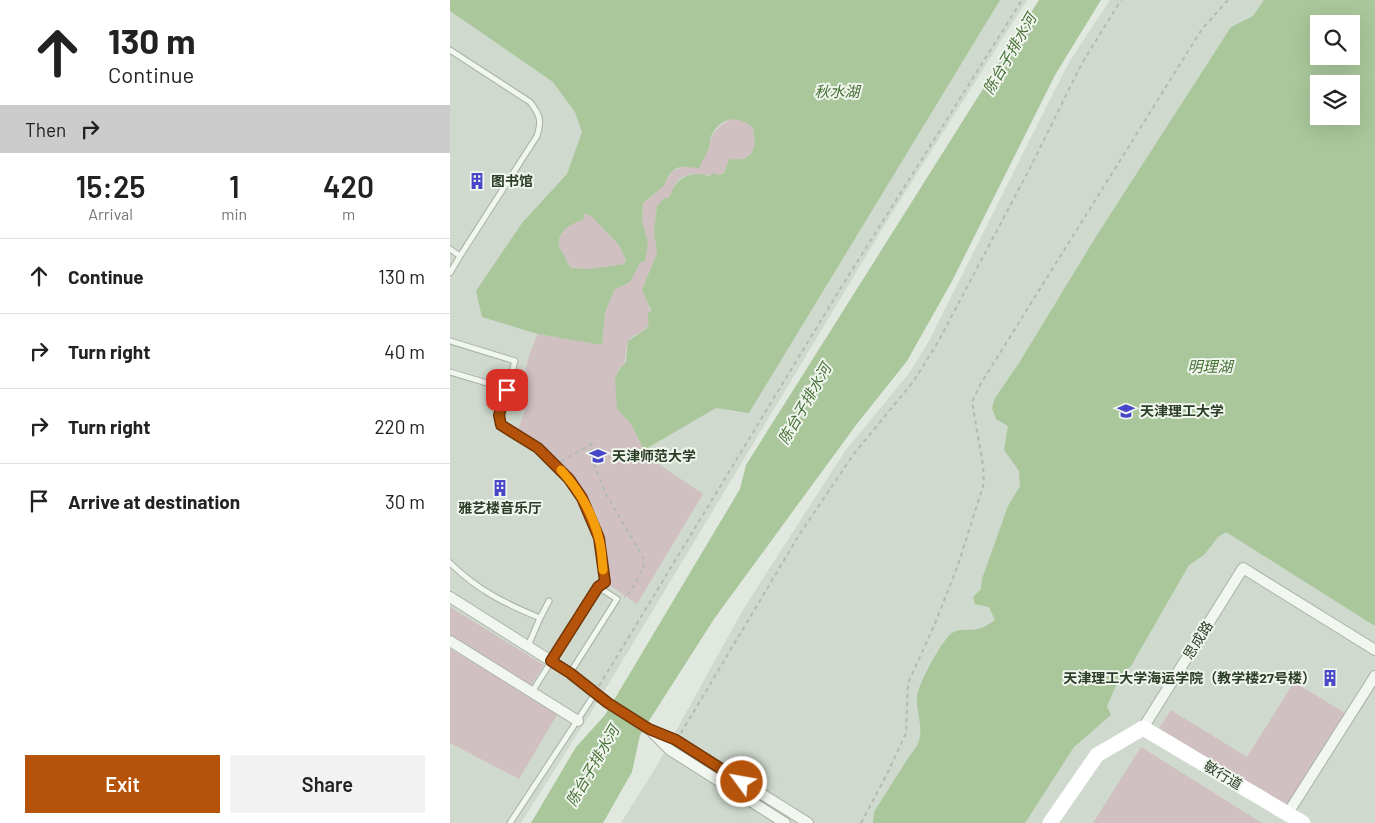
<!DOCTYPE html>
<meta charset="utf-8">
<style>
body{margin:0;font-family:Barlow,"Noto Sans SC",sans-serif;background:#f2f2f2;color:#222;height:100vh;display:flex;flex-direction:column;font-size:19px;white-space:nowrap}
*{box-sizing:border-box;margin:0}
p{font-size:16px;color:#767676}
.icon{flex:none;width:28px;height:28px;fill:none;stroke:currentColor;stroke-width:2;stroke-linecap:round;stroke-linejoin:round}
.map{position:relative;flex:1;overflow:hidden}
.details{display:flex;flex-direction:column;background:#fff;width:450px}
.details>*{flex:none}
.banner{background:#fff;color:#222;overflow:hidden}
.controls{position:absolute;left:860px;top:15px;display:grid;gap:10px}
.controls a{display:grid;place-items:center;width:50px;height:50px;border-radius:0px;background:#fff;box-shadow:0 5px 20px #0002;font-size:25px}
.pin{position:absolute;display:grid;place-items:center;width:42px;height:42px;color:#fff;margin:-21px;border-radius:10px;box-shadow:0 2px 8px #0006}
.me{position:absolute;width:55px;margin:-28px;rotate:302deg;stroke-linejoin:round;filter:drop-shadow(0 0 4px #0008)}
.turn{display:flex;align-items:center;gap:18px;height:105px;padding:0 25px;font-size:22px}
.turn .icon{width:65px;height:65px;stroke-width:2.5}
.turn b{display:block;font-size:35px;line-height:42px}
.then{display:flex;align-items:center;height:48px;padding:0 25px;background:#0003;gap:10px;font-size:19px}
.eta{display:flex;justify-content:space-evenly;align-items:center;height:85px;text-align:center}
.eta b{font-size:30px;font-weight:600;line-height:35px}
.cta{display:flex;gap:10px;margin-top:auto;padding:10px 25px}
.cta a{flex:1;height:58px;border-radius:0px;background:#b45309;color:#fff;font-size:20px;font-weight:600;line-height:58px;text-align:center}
.cta a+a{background:#f2f2f2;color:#222}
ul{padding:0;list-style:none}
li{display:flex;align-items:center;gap:15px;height:75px;padding:0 25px;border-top:1px solid #e0e0e0}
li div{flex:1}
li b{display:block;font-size:19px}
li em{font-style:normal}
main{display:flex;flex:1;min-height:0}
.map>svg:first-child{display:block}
</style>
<main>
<section class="details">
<div class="banner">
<div class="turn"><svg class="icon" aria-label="ahead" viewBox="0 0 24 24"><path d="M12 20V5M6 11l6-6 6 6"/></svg><div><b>130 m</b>Continue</div></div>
<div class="then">Then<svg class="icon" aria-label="right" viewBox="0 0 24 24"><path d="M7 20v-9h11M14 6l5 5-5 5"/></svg></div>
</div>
<div class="eta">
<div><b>15:25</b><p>Arrival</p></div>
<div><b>1</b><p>min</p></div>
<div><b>420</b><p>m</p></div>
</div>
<ul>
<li><svg class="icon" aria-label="ahead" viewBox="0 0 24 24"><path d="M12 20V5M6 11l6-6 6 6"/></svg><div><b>Continue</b></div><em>130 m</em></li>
<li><svg class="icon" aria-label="right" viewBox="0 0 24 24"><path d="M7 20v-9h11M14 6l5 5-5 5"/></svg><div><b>Turn right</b></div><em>40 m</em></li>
<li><svg class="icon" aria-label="right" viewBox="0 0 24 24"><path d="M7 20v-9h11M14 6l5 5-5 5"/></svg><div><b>Turn right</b></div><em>220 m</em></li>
<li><svg class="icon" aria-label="arrive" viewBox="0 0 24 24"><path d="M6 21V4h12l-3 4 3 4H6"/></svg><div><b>Arrive at destination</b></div><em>30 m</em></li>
</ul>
<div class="cta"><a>Exit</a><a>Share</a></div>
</section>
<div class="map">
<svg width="925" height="823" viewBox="0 0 925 823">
<rect width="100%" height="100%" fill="#e1e8df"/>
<path fill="#cfd9cd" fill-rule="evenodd" d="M0 0H577L437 221 155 690 71 823H0Z
M660 0H925V823H171L206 767 294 608 395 451 460 372 479 341 619 62ZM869 24H901V56H869ZM869 84H901V116H869Z"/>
<path fill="#d1c0c2" d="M283 118 291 119 303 128C305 139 307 156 291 159 288 160 283 159 279 159L274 173C260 179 244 169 231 178 224 182 223 192 218 198H214L207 206 206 215 204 232 207 253 192 290C197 301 206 317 196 328 192 333 184 334 180 339 174 347 177 357 173 366L169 368 167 409 181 424 194 450 193 463H207L253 494 187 604 155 582 149 538 132 499 105 465 66 434 75 411 66 406 80 352 88 334 152 344 155 313 164 290 180 282 198 244 192 219 193 203 207 192 223 171 232 167H249C260 145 258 130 283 118Z
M134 214 140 215 169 245 176 260 174 264 140 269 122 268C116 262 118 261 114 255 112 251 109 249 109 244 107 232 126 222 134 214Z
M0 607 94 665 80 687 0 637Z
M0 649 108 713 69 779 0 743Z
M844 682 895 713 837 807 709 728 721 710 797 757Z
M691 747 812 823H643Z"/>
<path fill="#a9c79b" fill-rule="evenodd" d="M0 0H550L299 413 266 408 194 450 181 424 167 409 165 377 171 367 157 345 171 367 173 366 176 361 178 341 196 329 199 322 197 316 201 310 192 290 207 253 204 232 206 215 207 206 214 198H218C222 194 221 191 224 187 231 175 246 171 259 176L263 173 270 175 274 173 279 159C283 159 287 160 291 159 307 157 305 139 303 128 289 115 272 116 262 134 259 140 260 147 257 153 254 158 251 163 249 168 243 168 236 166 231 167 223 168 216 177 215 185L193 203 192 219 198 244 195 261 190 263 180 282 164 290 155 313 152 345 88 334 32 317 26 291 72 223 117 174 132 132 125 112 103 82 0 11ZM134 214 140 215 169 245 176 260 174 264 140 269 122 268C115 262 118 261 114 255 112 251 109 249 109 244 107 232 123 222 133 220Z
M589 0H651L605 75 501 283 457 361 406 425 264 619 190 735 182 772 153 823H81L126 747 155 715 290 489 296 465Z
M814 0H925V626L776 532 768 537 754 555 739 565 681 666 671 674 657 706 661 715 624 747 575 823H423L424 812 460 755C479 735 466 719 467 697 468 684 492 640 502 633 509 628 519 631 528 629 534 628 540 623 545 620L539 607 525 604 523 597 531 589 532 579 558 506 570 486 569 471 554 450 558 426 546 419 542 408 545 398 569 363 647 235 781 27 803 16ZM869 24H901V56H869ZM869 84H901V116H869Z"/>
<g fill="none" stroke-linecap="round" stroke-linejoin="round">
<g stroke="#a7b2a4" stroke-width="7">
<path id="lane" d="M0 50 80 102C90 115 92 120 87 136L10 256 0 249
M0 273 10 256
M0 341 65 361 57 389 0 372
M57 389 49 415 51 425C63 432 76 439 87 448 114 468 142 506 149 540 152 553 153 568 155 582L148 587
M0 563C29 591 54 603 90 618L78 646
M90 618 99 601
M82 692 148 587 167 599 120 673
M60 823 146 692"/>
</g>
<g stroke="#a7b2a4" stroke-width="12">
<path id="street" d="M0 597 120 673 158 703 199 729 226 740 358 823
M0 641 128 721
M693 728 793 568 925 650
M203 733 220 750 335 823
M838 813 925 676"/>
</g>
<path stroke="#b3bbb1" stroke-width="2" stroke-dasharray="4 4" stroke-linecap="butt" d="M111 461 142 444 141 457 156 494 194 559 193 569 177 597H174
M149 686 387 294 572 0
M231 733 349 535 403 455 463 382 488 342 581 166 631 65 671 0
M411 823 437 774 456 733 458 683 484 626 508 565 534 483 533 465 522 402 530 385 752 29 778 0"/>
<use href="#lane" stroke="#f2f6f1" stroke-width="5"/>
<use href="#street" stroke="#f2f6f1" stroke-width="10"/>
<path stroke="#fff" stroke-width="15" d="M600 823 647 755 693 728 853 823"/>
</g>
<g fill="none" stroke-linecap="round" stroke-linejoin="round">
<g stroke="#753606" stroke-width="12">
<path id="route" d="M57 390 49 415 51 425 88 448 119 479 132 498 149 538 155 582 148 587 101 661 120 673 158 703 199 729 226 740 292 782"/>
</g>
<use href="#route" stroke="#b45309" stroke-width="9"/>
<path stroke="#f59e0b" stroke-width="9" d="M111 470C128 489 143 514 149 539 152 549 152 560 153 570"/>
</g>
<defs>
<g id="building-bare" transform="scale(1.35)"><path d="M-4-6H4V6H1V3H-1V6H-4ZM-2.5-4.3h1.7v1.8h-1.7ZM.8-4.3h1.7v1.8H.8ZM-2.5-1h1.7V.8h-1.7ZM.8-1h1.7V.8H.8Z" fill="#4847c9" stroke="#f0f5ee" stroke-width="2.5" paint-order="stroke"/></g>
<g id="university-bare" transform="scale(1.35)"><path d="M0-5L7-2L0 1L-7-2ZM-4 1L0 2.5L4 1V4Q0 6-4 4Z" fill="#4847c9" stroke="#f0f5ee" stroke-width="2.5" paint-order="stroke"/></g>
</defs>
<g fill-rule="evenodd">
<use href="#building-bare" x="27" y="181"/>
<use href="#university-bare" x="676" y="411"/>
<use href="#university-bare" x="148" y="456"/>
<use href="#building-bare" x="50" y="488"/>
<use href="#building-bare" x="880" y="678"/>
</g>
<g text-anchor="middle" stroke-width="4" stroke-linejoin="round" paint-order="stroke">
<g font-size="14" font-weight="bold" fill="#2d3e28" stroke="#f0f5ee" text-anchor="start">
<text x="41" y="186">图书馆</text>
<text x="690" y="416">天津理工大学</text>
<text x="162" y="461">天津师范大学</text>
<text x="50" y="513" text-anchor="middle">雅艺楼音乐厅</text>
<text x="866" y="683" text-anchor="end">天津理工大学海运学院（教学楼27号楼）</text>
</g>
<g font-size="14" fill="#2d3e28" stroke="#f0f5ee">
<text transform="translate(748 640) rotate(-58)" y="5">思成路</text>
<text transform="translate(773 775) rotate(31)" y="5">敏行道</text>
</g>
<g font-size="15" font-style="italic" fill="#457034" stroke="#f0f5ee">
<text transform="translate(560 54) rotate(-60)" y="5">陈台子排水河</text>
<text x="387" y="97">秋水湖</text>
<text x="760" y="372">明理湖</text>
<text transform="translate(355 404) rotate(-60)" y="5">陈台子排水河</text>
<text transform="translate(143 766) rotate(-60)" y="5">陈台子排水河</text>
</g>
</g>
</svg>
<div class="controls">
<a><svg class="icon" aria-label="search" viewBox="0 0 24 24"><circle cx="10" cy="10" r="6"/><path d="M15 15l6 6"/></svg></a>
<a><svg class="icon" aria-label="layers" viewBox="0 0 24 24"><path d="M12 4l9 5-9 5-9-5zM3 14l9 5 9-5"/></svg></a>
</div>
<div class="pin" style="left:57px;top:390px;background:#d93025"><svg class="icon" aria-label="arrive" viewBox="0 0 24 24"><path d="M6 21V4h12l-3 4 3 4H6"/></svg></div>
<svg class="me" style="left:292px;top:782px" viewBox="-20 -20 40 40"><circle r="17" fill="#b45309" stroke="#fff" stroke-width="3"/><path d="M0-11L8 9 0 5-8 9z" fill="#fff"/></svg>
</div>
</main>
